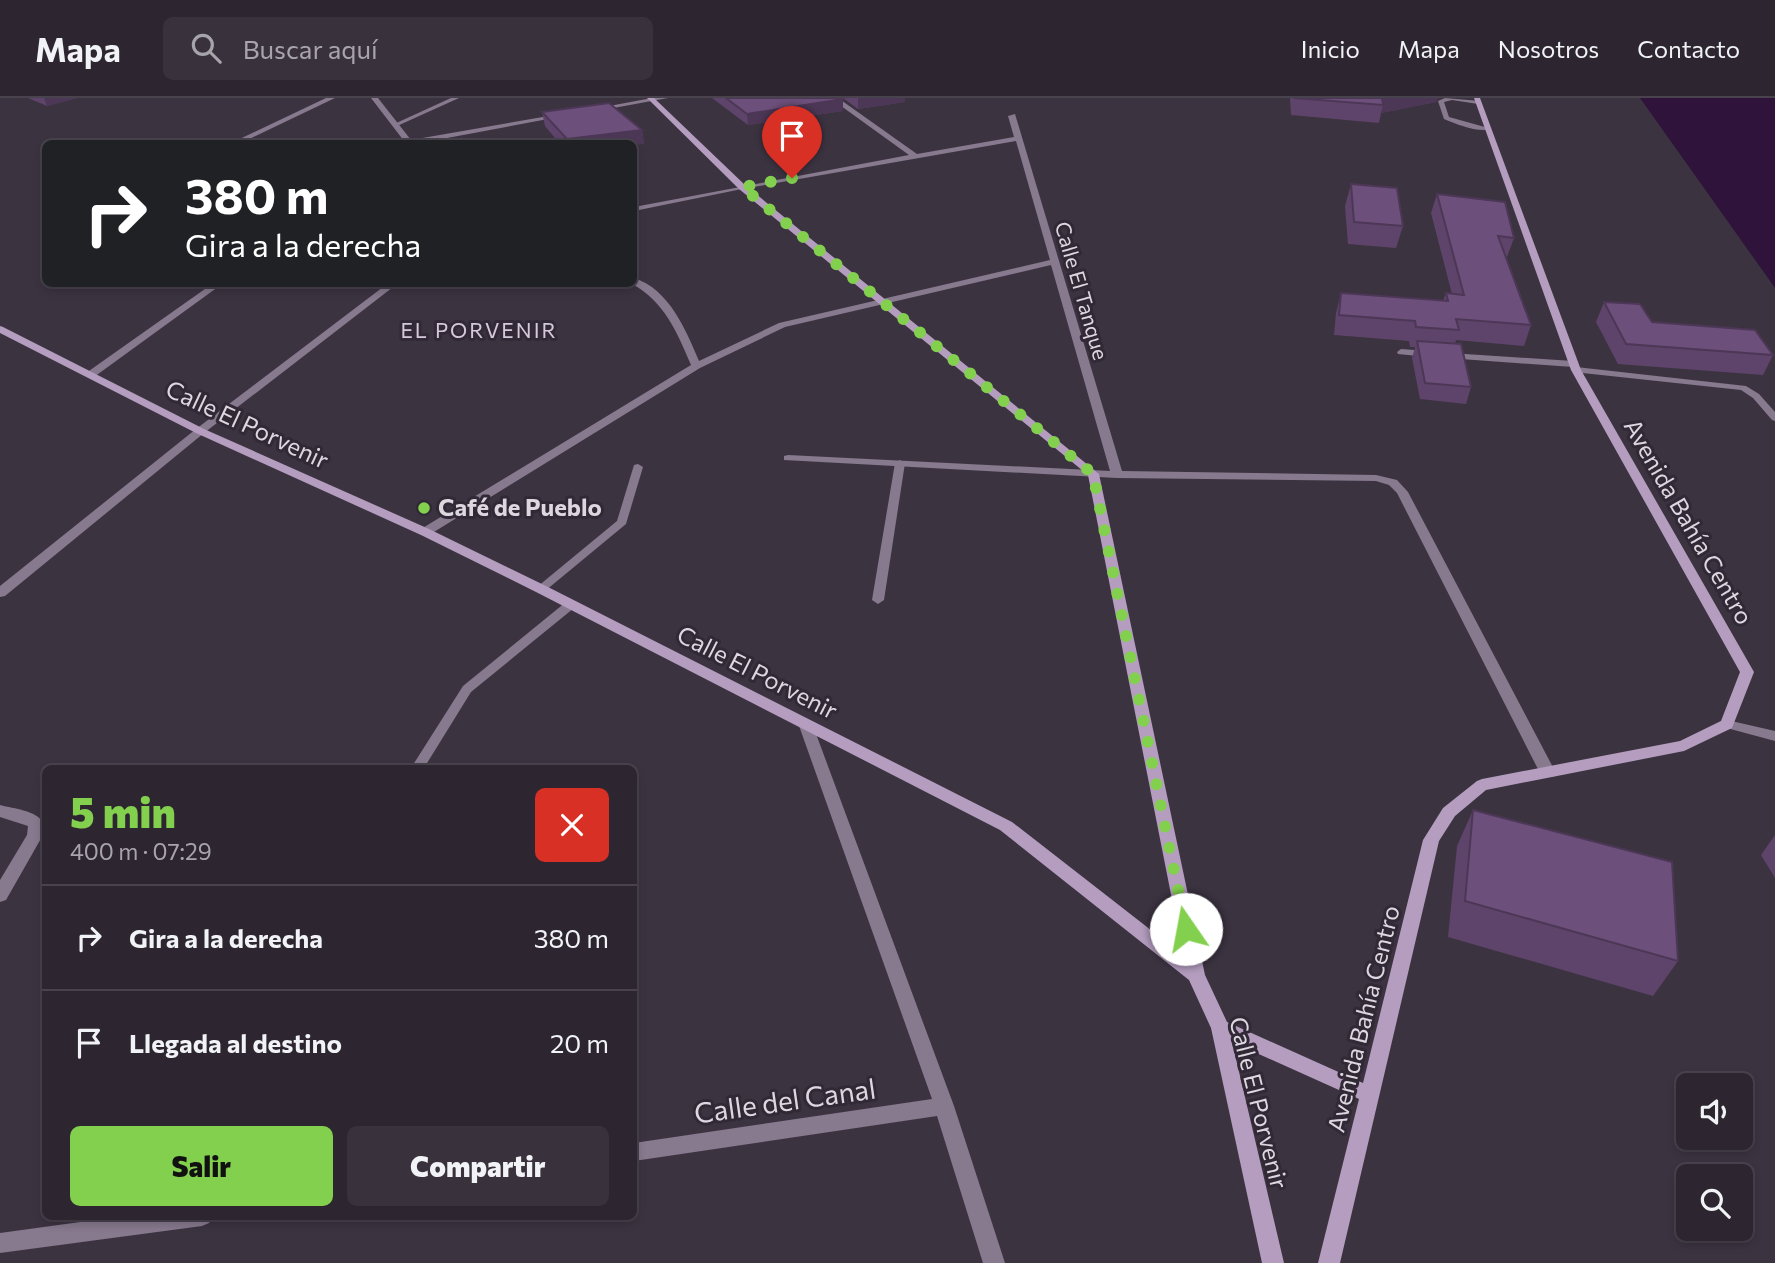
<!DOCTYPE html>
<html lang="es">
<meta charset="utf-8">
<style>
body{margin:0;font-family:Commissioner,sans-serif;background:#39323d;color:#f1f3f6;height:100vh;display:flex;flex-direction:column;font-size:26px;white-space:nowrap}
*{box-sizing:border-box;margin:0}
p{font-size:23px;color:#a7a5ab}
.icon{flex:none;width:38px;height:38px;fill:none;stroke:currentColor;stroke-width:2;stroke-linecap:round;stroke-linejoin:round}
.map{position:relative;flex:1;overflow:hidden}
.panel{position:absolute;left:42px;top:667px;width:595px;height:455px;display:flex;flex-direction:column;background:#2d2631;border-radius:10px;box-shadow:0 4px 10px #0003,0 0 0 2px #48434d}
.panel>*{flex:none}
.guide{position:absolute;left:42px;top:42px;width:595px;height:147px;border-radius:10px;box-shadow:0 4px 10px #0003,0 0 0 2px #48434d;background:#202124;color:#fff;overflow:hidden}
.controls{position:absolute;left:1676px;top:975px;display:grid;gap:14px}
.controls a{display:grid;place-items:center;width:77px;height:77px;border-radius:10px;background:#2d2631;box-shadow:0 4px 10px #0003,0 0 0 2px #48434d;font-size:35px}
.pin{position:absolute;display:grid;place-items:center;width:60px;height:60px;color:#fff;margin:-72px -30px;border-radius:50% 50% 50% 0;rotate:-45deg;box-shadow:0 0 7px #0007}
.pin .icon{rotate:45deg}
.me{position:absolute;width:77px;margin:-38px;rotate:348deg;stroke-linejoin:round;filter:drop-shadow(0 0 5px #0008)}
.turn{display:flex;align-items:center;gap:24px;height:147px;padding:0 28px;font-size:32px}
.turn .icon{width:91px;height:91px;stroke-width:2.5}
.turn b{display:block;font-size:49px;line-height:60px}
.round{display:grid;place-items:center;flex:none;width:74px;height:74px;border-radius:10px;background:#39323d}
.overview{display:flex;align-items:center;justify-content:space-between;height:119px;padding:0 28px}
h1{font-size:42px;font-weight:800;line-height:52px;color:#83d04e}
.button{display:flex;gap:14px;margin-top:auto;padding:14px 28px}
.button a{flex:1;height:80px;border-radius:10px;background:#83d04e;color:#111;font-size:28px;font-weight:800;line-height:80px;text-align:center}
.button a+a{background:#39323d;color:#f1f3f6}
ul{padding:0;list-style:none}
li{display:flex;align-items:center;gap:21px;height:105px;padding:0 28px;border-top:2px solid #48434d}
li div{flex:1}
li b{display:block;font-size:26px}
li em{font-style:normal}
header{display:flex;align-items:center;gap:42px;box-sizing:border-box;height:98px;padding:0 35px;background:#2d2631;border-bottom:2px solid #48434d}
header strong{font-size:33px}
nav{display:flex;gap:38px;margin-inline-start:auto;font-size:24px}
.search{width:490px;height:63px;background:#39323d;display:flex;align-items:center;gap:18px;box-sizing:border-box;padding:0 24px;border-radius:10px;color:#a7a5ab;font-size:26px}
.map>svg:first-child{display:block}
</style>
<header>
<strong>Mapa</strong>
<div class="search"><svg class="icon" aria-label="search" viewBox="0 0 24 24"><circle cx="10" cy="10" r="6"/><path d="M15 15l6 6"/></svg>Buscar aquí</div>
<nav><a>Inicio</a><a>Mapa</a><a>Nosotros</a><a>Contacto</a></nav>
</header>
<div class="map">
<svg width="1775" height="1165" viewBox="0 0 1775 1165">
<rect width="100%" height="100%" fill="#3c3341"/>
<path fill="#2f133b" d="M1640 0H1775V190Z"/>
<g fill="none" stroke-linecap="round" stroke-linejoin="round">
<path fill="#87798e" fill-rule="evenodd" d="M451 0H459L397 28 392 27Z
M1445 0 1480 3 1478 6 1452 2 1444 4 1449 19 1492 31C1477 35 1459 27 1444 21L1438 3Z
M1401 251 1428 253 1432 256 1428 259 1398 256 1397 254Z
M1450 255 1573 263 1577 266 1573 269 1447 260 1446 258Z
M1576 269 1746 288 1759 296 1775 314V323L1772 322 1753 300 1741 292 1573 274V270Z
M900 362 905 365 884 502 878 506 872 502 895 365Z
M638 366 643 369 626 426 545 493H537L535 491 537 489 617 423 634 367Z
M570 503 574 504 576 507 574 510 471 594 424 670H411L463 588 566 504Z
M1727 622 1775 633V643L1723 629 1721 626 1723 623Z"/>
<path fill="#87798e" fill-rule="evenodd" d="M326 0H335L239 46H229Z
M371 0H378L411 42 560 16 564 18 415 46H396L404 43Z
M652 0H668L597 13 593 11Z
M830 0H838L917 56 1014 39 1008 18 1015 16 1122 373 1376 377 1397 382 1408 394 1556 675 1553 679H1543L1540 675 1397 395 1389 387 1376 383 1117 380 784 362V358L788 357 1110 373 1051 167 785 229 700 270 429 437H421L419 434 421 431 691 267C677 234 664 203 632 186L634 180C669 191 686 232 699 263L779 225 1050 162 1016 43 742 91 634 113V109L909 57Z
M212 186H222L94 279H86V275Z
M387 186H397L204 335 5 498 0 499V488L196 331Z
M805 620 812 625 954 1008 1005 1165H983L937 1018 634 1063V1045L932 1001 798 625Z
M0 707C15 711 35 712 44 725L43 737 6 802 0 804V782L27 737 28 728 0 719Z
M124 1118H212L209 1125 202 1128 0 1155V1135Z"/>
<path fill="#b49dbf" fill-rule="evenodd" d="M647 0H654L745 87 1099 376 1205 877 1227 924 1363 985 1423 742 1443 710 1477 683 1482 681 1680 643 1721 623 1740 574 1571 272 1474 0H1480L1581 272 1754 574 1732 630 1684 653 1486 692 1455 718 1439 743 1340 1165H1318L1359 1001 1232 944 1284 1165H1262L1211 930 1189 882 1000 732 536 494 421 437 196 335 0 235V228L3 229 204 331 429 431 546 488 1012 724 1183 857 1088 377 739 91Z"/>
</g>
<path fill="#5e446a" d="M28 0H77L47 8Z
M712 0H841L843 1V13L748 27Z
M843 0H905V4L858 11Z
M1290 0H1439L1437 1 1436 4 1381 15 1379 25 1291 17Z
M542 14 642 32 644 46H560L545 28Z
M1351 86 1403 128 1396 150 1348 146 1345 108Z
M1437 96 1514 140 1507 159H1506L1531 227 1524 248 1456 242 1455 246 1471 289 1466 306 1420 301 1412 260 1415 249H1410L1409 243 1334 237 1336 215 1341 195 1443 203 1446 195 1452 196 1431 115Z
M1604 204 1652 224 1773 257 1763 277 1618 266 1596 224Z
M1473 712 1678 863 1653 898 1448 839 1457 748Z
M1775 737V780L1761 757Z"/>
<path fill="#4c3756" d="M44 0H77L47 8Z
M858 0H905V4L858 11Z
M1381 0H1439L1437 1 1436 4 1381 15 1383 7Z
M843 1V13L748 27 747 16Z
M642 32 644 46 634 47V46H568L567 41Z"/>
<path fill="#6d4f7b" stroke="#4c3756" stroke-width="2" d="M726 0H841L843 1 747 16Z
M1294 0H1382L1383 7Z
M609 5 642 32 567 41 542 14Z
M1351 86 1397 90 1403 128 1354 124Z
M1437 96 1505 104 1514 140 1498 138 1531 227 1456 221 1459 232 1416 229 1415 223 1339 217 1341 195 1448 203 1446 195 1464 197Z
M1604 204 1640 206 1652 224 1755 232 1773 257 1626 246Z
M1417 243 1461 246 1471 289 1425 285Z
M1473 712 1672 764 1678 863 1465 803Z"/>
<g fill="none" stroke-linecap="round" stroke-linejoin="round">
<path stroke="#83d04e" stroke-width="12" stroke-dasharray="0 21.6" d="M792 80 742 89 1093 376 1186 831"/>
</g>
<circle fill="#83d04e" stroke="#322937" stroke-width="2.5" cx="424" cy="410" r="7"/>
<g text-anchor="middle" stroke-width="6" stroke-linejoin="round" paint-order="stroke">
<g font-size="21" fill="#ddd7e0" stroke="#322937">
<text transform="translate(1081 193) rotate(74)" y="7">Calle El Tanque</text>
</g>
<g font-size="21" letter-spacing="2" fill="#d4c8da" stroke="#322937">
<text x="479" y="240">EL PORVENIR</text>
</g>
<g font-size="24" fill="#ddd7e0" stroke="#322937">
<text transform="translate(247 327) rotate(25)" y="8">Calle El Porvenir</text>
<text transform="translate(1688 424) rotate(60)" y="8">Avenida Bahía Centro</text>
<text transform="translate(757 575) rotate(27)" y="8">Calle El Porvenir</text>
<text transform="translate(1364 921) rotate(-76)" y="8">Avenida Bahía Centro</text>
<text transform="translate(1258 1005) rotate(76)" y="8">Calle El Porvenir</text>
</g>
<g font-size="24" font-weight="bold" fill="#ddd7e0" stroke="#322937" text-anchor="start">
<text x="438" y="418">Café de Pueblo</text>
</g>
<g font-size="28" fill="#ddd7e0" stroke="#322937">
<text transform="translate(785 1003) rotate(-8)" y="10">Calle del Canal</text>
</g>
</g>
</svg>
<div class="controls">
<a><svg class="icon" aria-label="sound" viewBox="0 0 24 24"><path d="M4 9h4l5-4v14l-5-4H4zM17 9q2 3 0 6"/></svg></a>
<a><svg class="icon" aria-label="search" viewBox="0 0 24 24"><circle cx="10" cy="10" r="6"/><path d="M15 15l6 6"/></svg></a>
</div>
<div class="pin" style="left:792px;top:80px;background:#d93025"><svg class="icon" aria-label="arrive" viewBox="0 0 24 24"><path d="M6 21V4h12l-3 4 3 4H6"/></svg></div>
<svg class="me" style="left:1186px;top:831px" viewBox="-20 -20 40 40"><circle r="19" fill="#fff"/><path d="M0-13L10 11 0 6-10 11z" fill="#83d04e"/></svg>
<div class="guide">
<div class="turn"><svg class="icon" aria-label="right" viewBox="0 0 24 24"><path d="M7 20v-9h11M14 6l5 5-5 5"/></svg><div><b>380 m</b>Gira a la derecha</div></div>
</div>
<section class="panel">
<div class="overview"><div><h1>5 min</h1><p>400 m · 07:29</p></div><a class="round" style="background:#d93025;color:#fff"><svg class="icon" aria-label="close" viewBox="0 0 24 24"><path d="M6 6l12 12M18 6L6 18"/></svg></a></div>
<ul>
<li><svg class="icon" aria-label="right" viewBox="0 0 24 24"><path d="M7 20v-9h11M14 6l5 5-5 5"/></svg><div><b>Gira a la derecha</b></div><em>380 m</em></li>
<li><svg class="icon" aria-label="arrive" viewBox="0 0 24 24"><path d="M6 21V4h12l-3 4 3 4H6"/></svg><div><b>Llegada al destino</b></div><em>20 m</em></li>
</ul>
<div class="button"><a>Salir</a><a>Compartir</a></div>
</section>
</div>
